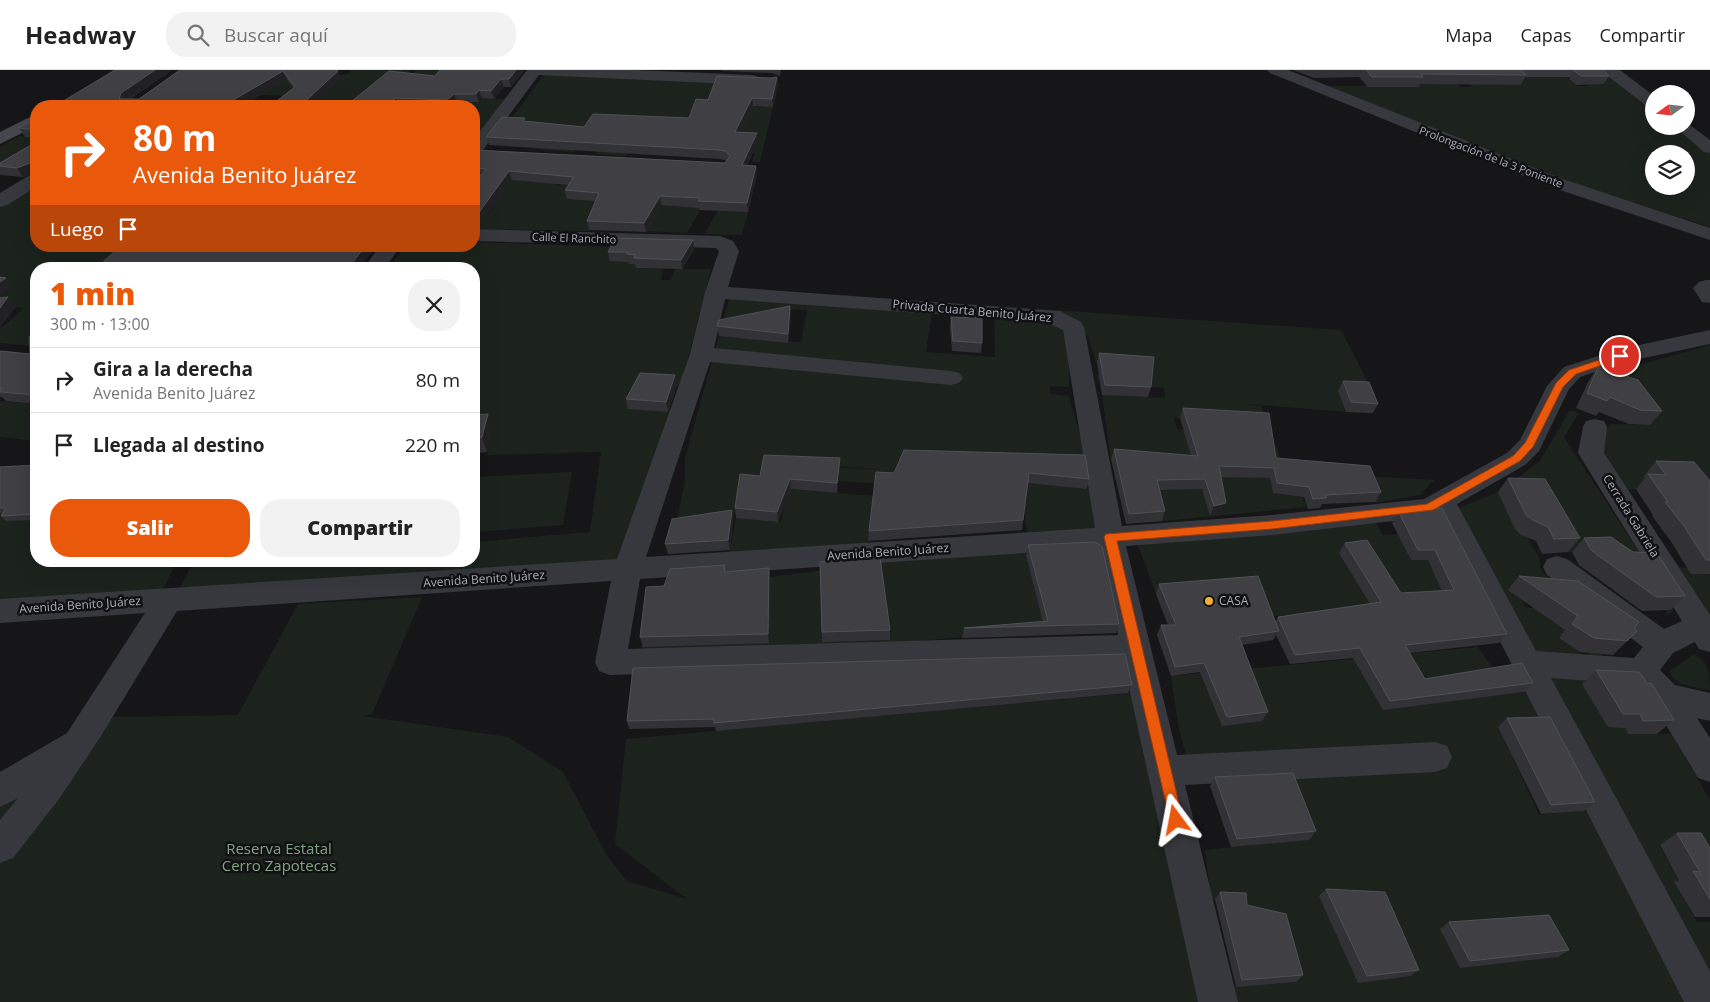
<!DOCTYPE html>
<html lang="es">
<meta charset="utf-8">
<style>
body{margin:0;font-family:"Open Sans",sans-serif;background:#f2f2f2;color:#222;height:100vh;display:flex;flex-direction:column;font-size:19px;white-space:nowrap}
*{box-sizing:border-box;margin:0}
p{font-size:16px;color:#767676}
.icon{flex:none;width:28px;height:28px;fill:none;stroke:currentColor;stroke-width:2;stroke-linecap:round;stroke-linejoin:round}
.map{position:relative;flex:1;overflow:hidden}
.details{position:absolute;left:30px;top:192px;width:450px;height:305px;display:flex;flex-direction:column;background:#fff;border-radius:20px;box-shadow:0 5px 20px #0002}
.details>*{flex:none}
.top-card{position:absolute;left:30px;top:30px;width:450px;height:152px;border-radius:20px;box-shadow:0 5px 20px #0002;background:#ea580c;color:#fff;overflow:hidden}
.needle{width:32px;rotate:255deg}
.controls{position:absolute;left:1645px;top:15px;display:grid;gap:10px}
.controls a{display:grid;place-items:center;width:50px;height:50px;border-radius:50%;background:#fff;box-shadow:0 5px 20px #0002;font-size:25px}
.pin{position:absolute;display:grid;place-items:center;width:42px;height:42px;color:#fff;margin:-21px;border:2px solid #fff;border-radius:50%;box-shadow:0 1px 5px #0007}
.me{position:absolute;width:55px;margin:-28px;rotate:347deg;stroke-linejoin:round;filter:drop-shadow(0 0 4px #0008)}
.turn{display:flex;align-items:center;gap:18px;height:105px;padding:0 20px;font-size:22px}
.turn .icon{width:65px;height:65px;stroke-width:2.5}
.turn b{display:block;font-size:35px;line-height:42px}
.then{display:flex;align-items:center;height:48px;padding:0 20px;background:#0003;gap:10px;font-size:19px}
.round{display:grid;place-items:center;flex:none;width:52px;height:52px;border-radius:20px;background:#f2f2f2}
.overview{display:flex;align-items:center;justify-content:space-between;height:85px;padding:0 20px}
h1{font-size:30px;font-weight:800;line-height:38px;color:#ea580c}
.cta{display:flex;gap:10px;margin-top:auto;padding:10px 20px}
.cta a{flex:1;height:58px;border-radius:20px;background:#ea580c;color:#fff;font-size:20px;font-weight:800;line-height:58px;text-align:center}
.cta a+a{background:#f2f2f2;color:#222}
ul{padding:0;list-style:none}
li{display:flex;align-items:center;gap:15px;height:65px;padding:0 20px;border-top:1px solid #e0e0e0}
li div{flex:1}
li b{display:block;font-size:19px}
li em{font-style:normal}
header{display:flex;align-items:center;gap:30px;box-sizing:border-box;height:70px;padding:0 25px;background:#fff;border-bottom:1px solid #e0e0e0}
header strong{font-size:24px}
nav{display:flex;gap:28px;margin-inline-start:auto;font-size:18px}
.search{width:350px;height:45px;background:#f2f2f2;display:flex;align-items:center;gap:12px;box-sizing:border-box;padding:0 18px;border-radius:20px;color:#767676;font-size:19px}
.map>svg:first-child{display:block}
</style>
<header>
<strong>Headway</strong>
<div class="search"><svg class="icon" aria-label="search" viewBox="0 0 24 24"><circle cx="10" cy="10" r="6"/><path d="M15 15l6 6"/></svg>Buscar aquí</div>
<nav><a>Mapa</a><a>Capas</a><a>Compartir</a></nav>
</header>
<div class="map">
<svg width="1710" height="932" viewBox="0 0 1710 932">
<rect width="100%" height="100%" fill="#161618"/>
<path fill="#1c231d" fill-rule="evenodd" d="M349 0H411L398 10 404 11 416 0H462L418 36H325L331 31 318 30 331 19 317 18 284 26 256 25 280 8 307 12 351 3Z
M545 3 748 14 742 36 773 37 760 92H752L755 83H745L754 81 757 72 633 74 626 86 596 84 608 67 595 53 574 82 532 79 546 62 511 49Z
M1510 5H1564L1577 16H1588L1587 13 1605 14 1596 7 1611 5 1654 38V56H1677L1710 82V157L1576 114 1327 16H1384L1414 11 1458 14 1460 17H1472L1468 13 1503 15 1502 13ZM1654 84H1686V116H1654Z
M482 28 507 29 474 69V36H452L457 32H478Z
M19 66 36 68V84L0 106V77Z
M510 107 556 113V115L700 120V140L687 163 646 161 659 138 594 149 589 161 477 159 496 133 474 131V113H485Z
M36 111V176H138L114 197 70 195 62 193 51 194 43 199H36V276L0 273V259L24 238 0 235V227L13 217 0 215V133Z
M718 141 748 142 742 165 704 164Z
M474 172 617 177 629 192 636 194V198L663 199 661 210H671L675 199H711L681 316 642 313 628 338 672 342 624 495 175 528 192 494 228 491H474V472L590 462 601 382 487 385 493 359H474V199H387L405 176H474Z
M731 223 932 242 926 282 995 287 994 246 1053 249 1062 255 1069 293V317L1050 316V324L1069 326 1088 395 900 400 1092 419 1104 459 1027 462 1024 439 925 417 839 411 840 398 884 399 765 392 761 416 741 415 733 450 675 459 685 411V388ZM778 239 807 240 801 272 746 268Z
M1054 240 1341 260 1379 334 1369 333 1339 322 1346 342 1236 333 1261 336 1267 353 1174 348 1177 359 1272 366 1283 396 1111 390 1102 325 1165 328 1164 318 1100 313 1096 305 1149 308 1151 297 1096 293 1088 266Z
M1710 275V436L1644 406 1653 419H1625L1598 381 1609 354 1649 355 1611 303Z
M0 331 36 334V371L0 367Z
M1570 340 1579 343 1564 367 1674 536 1672 542 1664 546 1669 538 1599 483 1568 482 1534 424 1521 465 1528 468 1540 489C1536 504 1558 514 1569 522H1517L1526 538H1534L1565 560 1559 568 1586 586 1594 580 1607 589 1536 582 1456 439 1498 422 1540 391Z
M1213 395 1270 408 1273 423 1302 427 1307 437 1162 451 1154 420Z
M572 402 563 455 474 462V407Z
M1365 406 1434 410 1420 425 1375 433Z
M788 419 874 426 868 473 729 485 736 448 781 452Z
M0 443H11L36 450V491H177L161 523 0 532Z
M1375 452 1383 465 1398 464 1411 490H1428L1447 530 1396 535 1340 483 1372 538 1265 547 1253 516 1156 524 1138 475Z
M1025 481 1039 533 1117 555 890 573 640 585 645 560 769 551 770 507 879 493Z
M1678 497 1688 498 1710 506V545Z
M422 527 372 644 363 646 508 667 563 702 607 786 627 811 687 829 615 774 626 669 1131 623 1202 932H0V714L111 647 238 645 298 534Z
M1478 577 1497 605 1465 629 1526 622 1544 656 1499 657 1539 745 1593 740 1701 932H1237L1231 917 1295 912 1241 843 1239 830 1211 829 1205 780 1309 769 1190 700 1179 660 1171 606Z
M1692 585C1709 587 1710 607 1710 620 1698 617 1671 616 1670 601Z
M1548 606 1625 607V658L1628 664H1671L1710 730V797L1682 775H1659L1681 813H1675L1697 852H1710V901Z"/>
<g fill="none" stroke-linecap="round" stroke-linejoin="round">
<path fill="#37383d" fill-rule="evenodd" d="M527 0H636L753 5 759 7 761 10 759 13 753 15 539 5 480 84 474 85V69Z
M1267 0H1288L1560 108 1710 158V170L1548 116 1270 3Z
M1457 0H1620L1654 26V39L1648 37 1609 7H1469L1460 3Z
M1686 52 1710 70V83L1704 82 1674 56H1686Z
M36 104V117L7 135 0 137V123L30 105Z
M474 159 720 166 733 171 739 181 728 217 1060 241 1081 252 1084 257 1122 456 1272 445 1424 429 1507 383 1520 370 1547 316 1564 297 1620 279 1710 260V274L1625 292 1580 307 1569 319 1539 381 1525 395 1457 434 1536 581 1634 588 1643 577 1547 505 1543 497 1547 489 1557 486 1567 489 1664 559 1682 551 1578 383 1583 357 1586 351 1595 349 1604 351 1607 357 1604 383 1710 545V582L1699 579 1695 572 1673 583 1660 600 1675 615 1710 623V651L1697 648 1710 668V712L1698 708 1655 637 1634 614 1551 608 1710 901V932H1684L1436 446 1272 465 1126 476 1177 685 1435 672 1447 676 1452 687 1447 698 1435 702 1185 715 1238 932H1198L1123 590 610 605 599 601 595 592 611 511 177 541 101 666 59 729 13 788 0 793V750L18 728 0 737V702L67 663 145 543 0 553V529L617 489 690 284 705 222 719 181 716 178 474 171ZM725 229 1047 252 1063 260 1095 458 646 487 710 292 951 315 959 313 963 308 959 303 951 301 714 278ZM1099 478 1118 565 628 579 640 509Z
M380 176H401L384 199H363Z
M1706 210H1710V233L1702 232 1693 218 1699 212Z"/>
<path fill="#45474d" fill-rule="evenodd" d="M36 44V56L0 74V62Z"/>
</g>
<path fill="#323236" d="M115 0H172L130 29H139L180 0 338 1 341 9 293 18 287 9 242 36H55Z
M525 0 511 17H504L494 29 482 28 479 32H457L452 36H346L435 6Z
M722 0H781L780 6 772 3 722 1Z
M1293 0H1521L1526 5 1521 15 1420 14 1419 17H1368L1359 7 1314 8Z
M1573 0 1609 6 1604 14 1576 15 1569 9Z
M777 7 778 15 773 37 753 36 740 63 758 72 747 95 756 96 757 105 748 142 699 140V138L661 135 646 162 589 160 587 151 595 131 567 129 565 120 568 115 512 110 478 157H474V114L479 108 474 107V80L725 93 727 91 720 89 489 75 486 67 526 51 584 57 689 48 708 30Z
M36 48V68L25 67 19 58Z
M36 72V103V102L23 107 1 105 0 103V93Z
M693 170 694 180 682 199 636 198 635 194H629L628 192 610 191 608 182Z
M790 236 791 246 788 273 719 266 717 256Z
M951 247 982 273 981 283 952 281 950 257Z
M36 261V334L6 331 2 327H0V281L30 284Z
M1099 283 1151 317 1148 327 1102 325 1097 293Z
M1598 297 1662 341 1650 355 1629 354 1599 342 1596 346 1576 338 1588 312Z
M1343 311 1378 334 1373 343 1346 342 1338 321Z
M677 315 668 342 628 339 626 329Z
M1183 338 1276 388 1381 422 1375 432 1322 434 1320 438 1308 439 1304 427 1273 423 1270 408 1221 407 1222 443 1210 446 1202 419 1160 420 1165 441 1162 451 1126 454 1111 389 1114 379 1191 386 1180 348Z
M474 345 493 359 487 382 474 383Z
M904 380 1089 409 1087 419 1028 413 1022 460 868 471 869 461Z
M1656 391 1710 411V506L1709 504H1691L1670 470 1652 446 1653 445 1636 419 1645 408 1644 406Z
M36 395V450L6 451 1 446 2 443H0V397Z
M840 398 837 423 791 419 778 452 736 448 735 438 760 406Z
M1508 408 1580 468 1568 482 1542 484 1536 471 1521 465 1515 459 1498 422Z
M1442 438 1507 564 1499 573 1409 583 1425 609 1533 613 1524 622 1383 640 1353 588 1290 594 1276 565 1273 570 1242 575 1268 642 1262 651 1222 656 1200 602 1171 606 1157 565 1161 555H1168L1156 524 1159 514 1275 552 1278 547 1370 534 1339 483 1345 473 1401 523 1442 521 1428 490H1411L1392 453 1399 443Z
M733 450 730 480 668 484 665 474Z
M1584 468 1685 526 1670 540 1642 541 1579 495 1572 482Z
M1028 475 1119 554 1116 563 962 568 964 558 1043 552 1026 485Z
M820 492 890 560V570L822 572Z
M769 498 770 507 769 573 643 577 640 567 664 516 726 502Z
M1519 506 1634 558 1637 561 1613 585 1580 582 1559 568 1565 560 1508 520Z
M1596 600 1647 613 1674 650 1657 664H1628L1625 658 1608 657 1582 614Z
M1132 615 1128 623 716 661 715 657 629 659 627 651Z
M1507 648 1595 732 1584 741 1541 744 1498 657Z
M1215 707 1316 761 1309 770 1231 777 1210 716Z
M1677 763 1710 778V847H1695L1674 812 1679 810 1660 775Z
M1326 819 1419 900 1410 906 1358 913 1319 826Z
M1220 822 1247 835 1303 905 1296 912 1236 917 1215 829Z
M1449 852 1569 880 1558 887 1460 898 1440 859Z"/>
<path fill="#212124" d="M155 0H172L126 31 119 29 121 23Z
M516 0H525L511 17 509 9Z
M283 1 287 9 242 36H223Z
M338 1 341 9 313 36H300Z
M777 7 778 15 773 37 772 29Z
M501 9 504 17 494 29 491 21Z
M479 20 482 28 479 32 476 24Z
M454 24 457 32 452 36H449L447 30Z
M396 28 399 36H385Z
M752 28 753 36 736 71 735 62Z
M109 31 112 36H101Z
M757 63 758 72 743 104 742 95Z
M30 93 36 102 23 107 17 98Z
M36 93V102L32 96Z
M756 96 757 105 748 142 747 133Z
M509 101 512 110 478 157 475 148Z
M660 126 661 135 646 162 644 153Z
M693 170 694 180 682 199 681 190Z
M365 176H376L359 199H348Z
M6 208 13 217 0 227V212Z
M8 227 16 237 0 258V238Z
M790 236 791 246 788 273V264Z
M675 305 677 315 668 342 666 332Z
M488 344 493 359 487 382 482 367Z
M840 388V398L837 423V413Z
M790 409 791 419 778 452 777 442Z
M1226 433 1222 443 1210 446 1214 436Z
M732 440 733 450 730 480 728 470Z
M769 498 770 507 769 573 768 564Z"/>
<path fill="#3f3f44" stroke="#4f5156" d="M115 0H155L121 23 119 29H139L180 0H337L338 1 300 36H270L295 17 283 1 223 36H181L109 31 101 36H55Z
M440 0H516L509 9H501L491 21 479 20 476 24H454L447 30 396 28 385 36H346L389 1 435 6Z
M1366 0H1521L1526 5 1421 4 1423 7H1372Z
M1573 0H1603L1609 6H1581Z
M717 6 771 8 777 7 772 29 752 28 735 62 757 63 742 95 756 96 747 133 698 131 700 128 660 126 644 153 587 151 599 123 565 120 574 107 509 101 475 148H474V114L486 99 474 98V80L725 93 730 86 725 81 719 80 486 67 502 47 525 48 523 51 584 57 593 44 689 48 696 29 708 30Z
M36 48V60L19 58Z
M36 72V93L32 96 30 93 17 98 0 96V93Z
M615 168 693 170 681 190 634 188 635 185 627 184V182H608Z
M121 176H365L348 199H95Z
M0 207 6 208 0 212Z
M8 227 0 238V228Z
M790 236 788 264 717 256 719 250Z
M951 247 982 248V273L953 271Z
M36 261V325L0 322V320L2 318H0V281L30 284 29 267Z
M1099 283 1154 287 1151 317 1105 315Z
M1598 297 1638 310 1662 341 1640 340 1610 327 1607 331 1587 323Z
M640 303 675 305 666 332 626 329Z
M1343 311 1369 312 1378 334 1351 332Z
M1183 338 1269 343 1276 388 1370 396 1381 422 1326 425V428L1313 429 1309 417 1277 413 1274 398 1219 396 1226 433 1214 436 1205 409 1157 410 1165 441 1129 444 1114 379 1198 386Z
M488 344 482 367 474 368V345Z
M904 380 1085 385 1089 409 1029 403 1023 450 869 461 876 402 894 403Z
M764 385 840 388 837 413 790 409 777 442 735 438 740 404 760 406Z
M1656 391 1694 392 1710 411V490H1706L1684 456 1665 432H1668L1648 404 1666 405Z
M36 395V444L1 446 6 438H0V397Z
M1508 408 1545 409 1580 468 1554 469 1548 457 1533 450 1526 445Z
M1442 438 1507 564 1405 575 1425 609 1522 593 1533 613 1390 631 1360 578 1295 585 1278 547 1381 532 1345 473 1367 470 1401 523 1454 520 1435 480H1418L1399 443Z
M732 440 728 470 665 474 672 449Z
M1611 467 1633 482 1657 483 1685 526 1656 527 1592 481 1584 468Z
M1095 472 1102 476 1119 554 964 558 1048 551 1028 475Z
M880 487 890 560 822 562 820 492Z
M725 495 724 502 769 498 768 564 640 567 646 517 664 516 670 499Z
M1258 506 1279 561 1239 567 1268 642 1227 647 1204 593 1175 597 1161 555H1176L1159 514Z
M1519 506 1578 511 1639 552 1634 558 1637 561 1627 571 1594 568 1572 554 1578 546Z
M1125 584 1132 615 714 653V649L627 651 633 598Z
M1596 600 1639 602 1647 613 1652 614 1674 650 1643 651 1640 644H1623Z
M1550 647 1595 732 1551 735 1507 648Z
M1293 703 1316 761 1237 769 1215 707Z
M1677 763H1701L1710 778V829L1693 801 1700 802Z
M1326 819 1385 822 1419 900 1367 906Z
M1220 822 1246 823 1247 835 1286 844 1303 905 1242 910Z
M1549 845 1569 880 1470 891 1449 852Z"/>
<path fill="#ea580c" stroke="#983908" d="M1620 283 1623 284V288L1576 304 1563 317 1533 377 1520 391 1433 440 1272 459 1117 471 1183 750 1181 755 1176 757 1171 755 1104 467 1106 464 1272 451 1427 434 1513 386 1525 373 1556 313 1569 300Z"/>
<circle fill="#f2b134" stroke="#111113" stroke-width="2" cx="1209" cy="531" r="5"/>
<g text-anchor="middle" stroke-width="5" stroke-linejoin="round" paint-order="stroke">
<g font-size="11" fill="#a8adb8" stroke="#111113">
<text transform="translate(1491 87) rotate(21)" y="4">Prolongación de la 3 Poniente</text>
<text transform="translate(574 168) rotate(2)" y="4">Calle El Ranchito</text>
</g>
<g font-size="12" fill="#a8adb8" stroke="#111113">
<text transform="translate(972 241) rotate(5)" y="4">Privada Cuarta Benito Juárez</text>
<text transform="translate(1631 446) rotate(58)" y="4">Cerrada Gabriela</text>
<text transform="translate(888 482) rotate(-4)" y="4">Avenida Benito Juárez</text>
<text transform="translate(484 509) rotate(-4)" y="4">Avenida Benito Juárez</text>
<text transform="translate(80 535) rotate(-4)" y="4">Avenida Benito Juárez</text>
</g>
<g font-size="12" fill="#a8adb8" stroke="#111113" text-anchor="start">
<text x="1219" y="535">CASA</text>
</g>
<g font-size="15" fill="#7fa381" stroke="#111113">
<text x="279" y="784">Reserva Estatal<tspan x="279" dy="17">Cerro Zapotecas</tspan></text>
</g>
</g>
</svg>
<div class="controls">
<a><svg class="needle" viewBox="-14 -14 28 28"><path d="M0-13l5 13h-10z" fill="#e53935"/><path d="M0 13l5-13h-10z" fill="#767676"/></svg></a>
<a><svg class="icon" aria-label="layers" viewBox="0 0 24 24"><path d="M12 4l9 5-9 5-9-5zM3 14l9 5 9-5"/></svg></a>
</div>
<div class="pin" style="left:1620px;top:286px;background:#d93025"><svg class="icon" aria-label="arrive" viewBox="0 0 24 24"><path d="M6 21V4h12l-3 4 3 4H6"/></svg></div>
<svg class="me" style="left:1176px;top:750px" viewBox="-20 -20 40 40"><path d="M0-17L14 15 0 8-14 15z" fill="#ea580c" stroke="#fff" stroke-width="4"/></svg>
<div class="top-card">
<div class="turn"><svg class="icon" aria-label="right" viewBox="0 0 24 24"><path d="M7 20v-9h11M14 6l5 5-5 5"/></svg><div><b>80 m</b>Avenida Benito Juárez</div></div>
<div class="then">Luego<svg class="icon" aria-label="arrive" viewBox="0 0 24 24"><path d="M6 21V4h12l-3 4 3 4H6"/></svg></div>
</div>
<section class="details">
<div class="overview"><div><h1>1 min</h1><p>300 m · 13:00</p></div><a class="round"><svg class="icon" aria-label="close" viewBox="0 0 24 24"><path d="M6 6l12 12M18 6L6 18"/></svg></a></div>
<ul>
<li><svg class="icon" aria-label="right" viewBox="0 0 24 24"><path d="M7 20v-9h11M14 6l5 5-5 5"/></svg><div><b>Gira a la derecha</b><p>Avenida Benito Juárez</p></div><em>80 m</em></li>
<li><svg class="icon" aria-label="arrive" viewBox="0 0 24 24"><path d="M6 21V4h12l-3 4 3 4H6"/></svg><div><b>Llegada al destino</b></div><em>220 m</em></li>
</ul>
<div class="cta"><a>Salir</a><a>Compartir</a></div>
</section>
</div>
